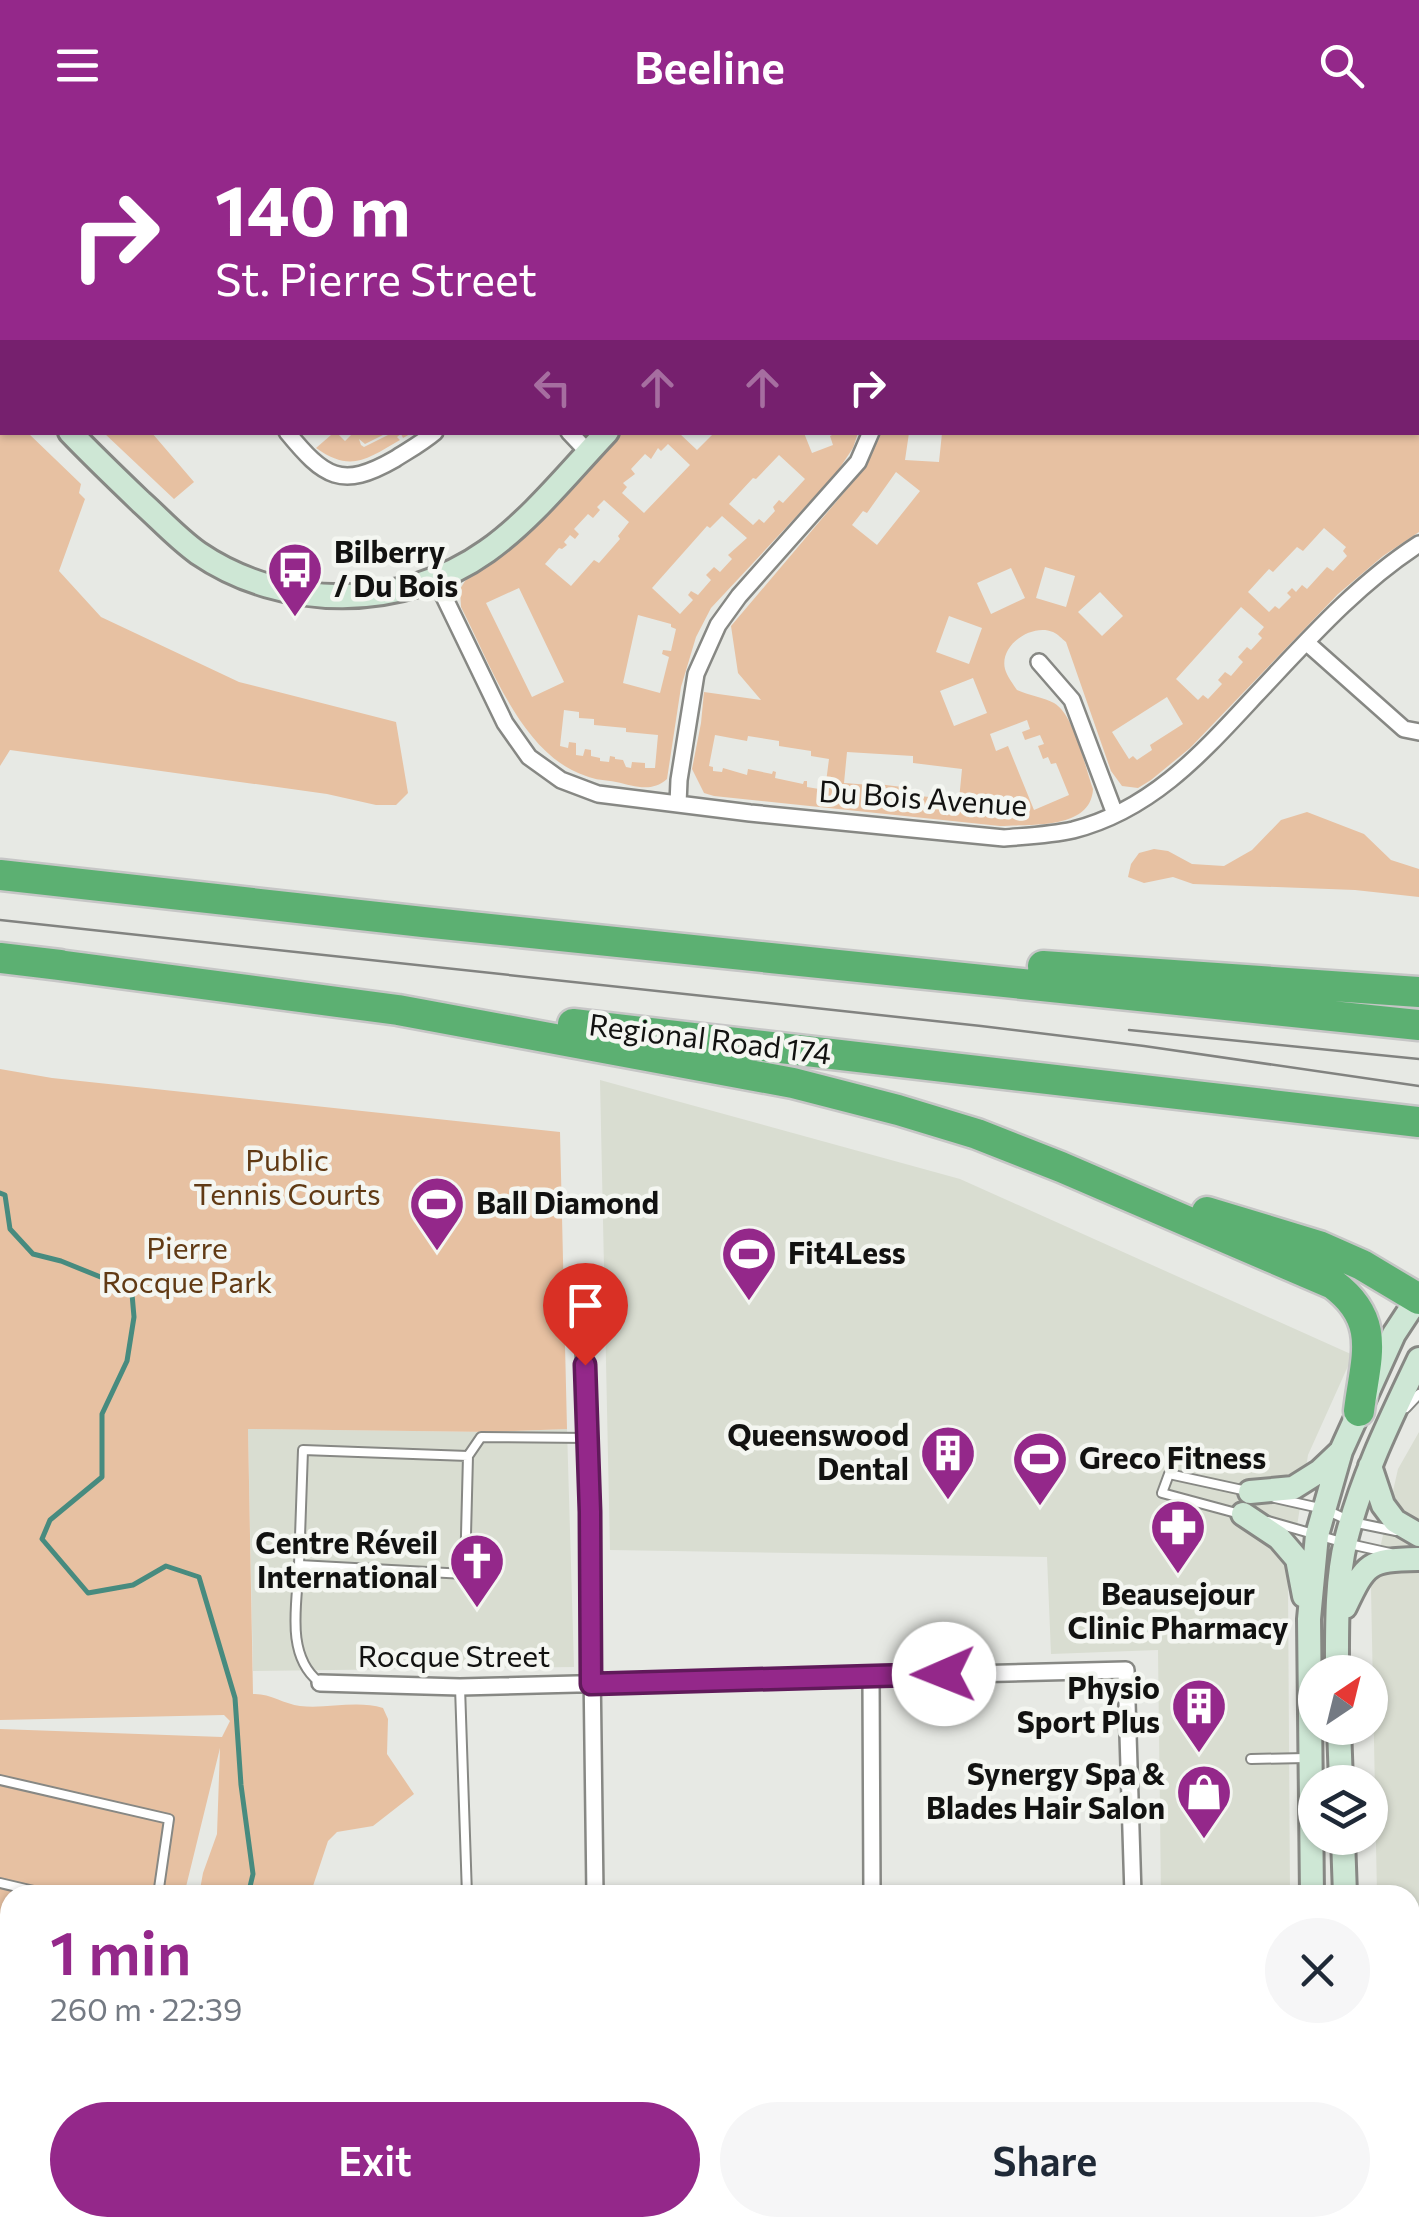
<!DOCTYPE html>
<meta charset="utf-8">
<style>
body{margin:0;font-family:Commissioner,sans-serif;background:#f6f6f7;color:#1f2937;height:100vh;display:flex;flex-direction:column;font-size:38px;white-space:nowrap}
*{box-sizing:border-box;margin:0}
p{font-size:32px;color:#747a83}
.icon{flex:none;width:55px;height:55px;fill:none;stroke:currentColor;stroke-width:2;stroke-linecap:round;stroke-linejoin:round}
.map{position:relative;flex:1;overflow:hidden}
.sheet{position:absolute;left:0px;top:1755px;width:1420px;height:352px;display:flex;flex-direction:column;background:#fff;border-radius:30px 30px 0 0;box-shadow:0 2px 8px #0004}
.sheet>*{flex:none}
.banner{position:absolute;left:0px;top:0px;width:1420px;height:305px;box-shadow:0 2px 8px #0004;background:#94288a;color:#fff;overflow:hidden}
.needle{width:65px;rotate:35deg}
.tools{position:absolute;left:1298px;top:1525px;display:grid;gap:20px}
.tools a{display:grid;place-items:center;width:90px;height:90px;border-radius:50%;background:#fff;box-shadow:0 2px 8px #0004;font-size:50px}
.pin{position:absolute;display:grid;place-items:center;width:85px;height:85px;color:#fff;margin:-102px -42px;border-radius:50% 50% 50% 0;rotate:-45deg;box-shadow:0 0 10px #0007}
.pin .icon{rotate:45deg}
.me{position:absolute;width:110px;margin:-55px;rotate:269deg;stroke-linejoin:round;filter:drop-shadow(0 0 8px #0008)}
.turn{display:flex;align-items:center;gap:35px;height:210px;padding:0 50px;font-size:45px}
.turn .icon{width:130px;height:130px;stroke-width:2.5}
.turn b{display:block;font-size:70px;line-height:85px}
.lanes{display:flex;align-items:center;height:95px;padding:0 50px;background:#0003;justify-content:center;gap:50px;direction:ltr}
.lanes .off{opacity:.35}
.round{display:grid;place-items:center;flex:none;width:105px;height:105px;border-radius:52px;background:#f6f6f7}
.overview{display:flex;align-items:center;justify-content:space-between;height:170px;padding:0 50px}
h1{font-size:60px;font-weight:600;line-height:75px;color:#94288a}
.action{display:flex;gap:20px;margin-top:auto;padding:20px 50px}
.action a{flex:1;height:115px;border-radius:60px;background:#94288a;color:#fff;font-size:40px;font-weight:600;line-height:115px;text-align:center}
.action a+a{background:#f6f6f7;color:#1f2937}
header{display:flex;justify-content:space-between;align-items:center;height:130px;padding:0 50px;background:#94288a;color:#fff;font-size:45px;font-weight:600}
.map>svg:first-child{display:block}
</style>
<header><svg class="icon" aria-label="menu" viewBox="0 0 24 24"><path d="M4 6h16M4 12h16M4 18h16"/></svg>Beeline<svg class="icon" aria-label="search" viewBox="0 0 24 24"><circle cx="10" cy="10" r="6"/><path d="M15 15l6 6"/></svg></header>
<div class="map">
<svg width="1419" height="2106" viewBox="0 0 1419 2106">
<rect width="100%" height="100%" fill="#e7e9e4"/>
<path fill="#d9ddd1" d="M600 950 960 1049 1353 1225 1308 1325 1288 1455 1290 1765H1161L1158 1520 1051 1524 1047 1427 610 1420Z
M248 1299 492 1302 567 1299 574 1537 253 1541Z
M1419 1302V2106H1383V2098H1410V1765H1377L1371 1458 1398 1339Z
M616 2098H1128L1129 2106H485V2104L615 2103Z"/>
<path fill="#e7c1a2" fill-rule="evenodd" d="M1186 0H1419V402L1383 426 1338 464 1190 618 1151 650 1138 658 1122 656 1111 641 1066 512C1062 509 1058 504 1053 502 1032 493 999 515 1005 539 1007 546 1013 554 1017 560 1028 565 1045 568 1054 573 1074 584 1085 637 1093 659 1091 700 1030 694 1000 696L714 666 704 663 692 639 701 593 704 562 761 570 738 543 731 496 864 339 879 303H909L905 330 939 332 942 303 1418 302V2H1179ZM896 342 920 361 877 415 852 395 863 381 867 383ZM1324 398 1346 417 1343 421 1347 426 1333 441 1327 437 1307 459 1302 455 1296 462 1292 458 1287 463 1291 467 1279 479 1275 476 1269 482 1248 462 1269 439 1273 442 1297 417 1303 421ZM1045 437 1075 446 1066 477 1036 468ZM1011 438 1025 468 991 484 977 453ZM1100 462 1123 486 1102 506 1078 482ZM1241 477 1264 497 1258 504 1262 508 1251 520 1247 517 1238 527 1243 532 1231 546 1225 542 1218 550 1222 554 1208 569 1203 565 1198 570 1176 549ZM949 486 982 498 969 534 936 522ZM973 548 987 583 954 596 940 561ZM1167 567 1183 594 1150 615 1152 620 1137 630 1133 626 1129 629 1112 602ZM1027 590 1030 599 1022 602 1025 610 1040 605 1044 614 1038 616 1043 629 1048 627 1051 634 1056 633 1069 665 1034 680 1008 616 996 621 990 604ZM715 605 747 611 748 606 779 611V616L811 621V626L829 629 825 660 807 657V651H804L803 654 775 648 776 642 773 641 772 644 748 639 747 645 723 638 722 642 713 641V637L709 636ZM847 622 913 626V633L962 639 959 670 910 665V658L878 654 877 658H871V655L844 653Z
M0 273 2 276V302L28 303 81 354 79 363 85 369 59 441 101 487 239 552 396 592 408 663 396 675H376L327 664 10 620 0 636Z
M354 302 387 303 365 314 359 309 361 315 364 317 392 303H412L403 308 401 304 397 307 400 310C367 329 351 343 316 318L331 305 338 304 345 311Z
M104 303H152L194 352 174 369Z
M622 303H679L697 320 714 303H804L812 323 833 315 830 306 836 303H858L853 318 835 345 711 478 696 507 681 557 667 649C651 663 635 656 616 652 606 650 595 650 586 646 521 625 490 533 461 477L460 459 465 451 476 440 505 421 529 399ZM668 314 690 335 644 383 622 363 627 357 623 353 635 344 631 339 645 324 651 329 658 318 661 321ZM779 325 805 349 783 373 779 370 773 377 775 381 764 393 759 389 753 395 729 374 753 348 756 349ZM604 370 629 392 618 406 620 409 599 433 594 430 571 456 545 434 559 418 562 419 567 415 564 412 570 405 575 409 579 404 574 399 588 384 593 388 600 380 597 377ZM722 386 747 408 728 425 732 429 720 442 714 437 706 445 711 450 698 465 691 461 688 465 693 470 680 484 652 458 707 396 710 398ZM519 458 564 552 532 567 486 473ZM638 485 671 494V497L676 499 671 521 663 520 662 524 669 527 660 563 623 553ZM564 580 579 582V588L594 589V595L626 598V602L658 605 655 638H645V633L632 632 631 638 626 637 623 630 615 629V627L610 626 609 632 600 631V628L591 626V620L585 619 583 626 576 625V613L569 612 568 618 560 616Z
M1307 682 1364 704 1391 730 1419 739V767L1355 760 1193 754 1173 747 1144 753 1128 747 1131 734 1139 723 1154 719 1168 721 1192 734 1224 736 1252 720 1281 690Z
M0 939 52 948 560 1002 567 1299 492 1302 248 1299 253 1564C269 1563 284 1574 300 1576 327 1579 357 1570 383 1578L388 1589 387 1624 414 1664 373 1696 337 1702 328 1711 310 1765H199L203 1743 217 1704 220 1618 184 1765H10V2094L0 2093V1599L222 1607 230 1591 224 1585 0 1590Z"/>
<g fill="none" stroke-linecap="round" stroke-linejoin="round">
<path stroke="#478b7f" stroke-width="5" d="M0 1063 5 1065 10 1099 33 1124 61 1131 108 1150 132 1164 134 1187 127 1231 102 1284V1347L50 1390 42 1409 88 1463 133 1455 166 1436 199 1447 235 1568 241 1655 253 1744 248 1765
M44 2106 46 2098"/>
<g stroke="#878884" stroke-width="12">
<path id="lane" d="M1406 1278 1419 1264
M468 1326 303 1320 299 1435 465 1444 468 1326 481 1307 589 1308
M1275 1368 1324 1379 1352 1392 1396 1401
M1240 1384 1162 1363 1169 1344 1247 1361
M1268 1391 1345 1413 1390 1423
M299 1435C297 1473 285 1525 319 1552
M460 1557 467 1765
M1251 1629 1306 1628
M0 1650 169 1689 158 1765
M0 1753 51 1765
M1410 1797H1419
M1410 1819H1419
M0 1930 10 1932
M477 2098V2106
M1180 2098V2106"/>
</g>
<g stroke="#878884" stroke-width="20">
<path id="street" d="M189 0V2
M770 0 771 2
M792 0 793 2
M287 302C324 347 341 360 395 329 409 320 422 313 435 302
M569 302 588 322
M435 448 505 593 529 627 561 650 598 664 750 683 1004 708C1027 706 1051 705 1073 700 1152 680 1203 622 1256 565 1306 512 1357 454 1419 414
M1306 512 1404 599 1419 602
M1039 532 1072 570 1115 684
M678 674 679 650 696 544 718 495 739 466 858 332 871 302
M584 1222 589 1308 595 1765
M871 1546 872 1765
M320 1553 460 1557 1126 1540 1133 1765
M603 2098V2106
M882 2098 883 2106
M1145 2098V2106"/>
</g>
<g stroke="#878884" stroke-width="28">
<path id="secondary" d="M1096 2 1103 0
M0 227 2 230
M70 302C93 326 117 349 141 372 160 389 177 408 198 423 283 481 403 481 487 421 532 389 569 342 607 302
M1370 1336 1383 1375 1395 1391 1419 1405
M1250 1362 1293 1358 1320 1341 1339 1323
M1243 1384 1279 1408 1297 1429 1304 1466
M1345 1477C1366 1433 1368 1430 1418 1429
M1337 1542C1337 1500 1336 1451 1346 1410 1362 1346 1391 1288 1419 1229
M1339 1598 1341 1652
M1343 1708 1345 1765
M1312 1765 1309 1489 1317 1405 1341 1321 1394 1204 1419 1166
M1318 2098V2106
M1354 2098V2106"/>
</g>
<g stroke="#c6c6c6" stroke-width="35">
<path id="highway" d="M0 745 423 792 1419 895
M0 828 60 835
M43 833 398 880 793 953 898 980 977 1004 1061 1037 1333 1154C1383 1191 1365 1229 1359 1281
M1043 836 1419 862
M573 894 1419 992
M1207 1082 1319 1116 1362 1135 1419 1169"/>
</g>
<use href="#lane" stroke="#fff" stroke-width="8"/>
<use href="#street" stroke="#fff" stroke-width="15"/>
<use href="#secondary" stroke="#cee7d5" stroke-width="22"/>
<use href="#highway" stroke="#5cb072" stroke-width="30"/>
<path stroke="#828380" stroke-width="2.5" d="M0 790 981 896 1144 916 1419 956
M1129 900 1419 929"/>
</g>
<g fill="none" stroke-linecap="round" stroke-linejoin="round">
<g stroke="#601a5a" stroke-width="25">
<path id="route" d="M585 1235 590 1382 591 1554 944 1544"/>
</g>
<use href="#route" stroke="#94288a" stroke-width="18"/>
</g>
<defs>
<g id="bus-pin" transform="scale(2.875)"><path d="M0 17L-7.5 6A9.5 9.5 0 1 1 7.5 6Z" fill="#94288a" stroke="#f4f6f1"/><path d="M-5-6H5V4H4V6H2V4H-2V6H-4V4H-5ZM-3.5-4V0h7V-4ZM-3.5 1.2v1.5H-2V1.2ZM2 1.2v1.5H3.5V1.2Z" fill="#fff"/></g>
<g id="stadium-pin" transform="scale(2.875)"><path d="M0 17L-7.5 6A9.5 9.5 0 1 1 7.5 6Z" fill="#94288a" stroke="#f4f6f1"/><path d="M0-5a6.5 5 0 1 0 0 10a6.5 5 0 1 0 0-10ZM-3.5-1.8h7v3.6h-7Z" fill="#fff"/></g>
<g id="building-pin" transform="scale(2.875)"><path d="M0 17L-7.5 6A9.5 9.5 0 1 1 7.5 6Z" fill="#94288a" stroke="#f4f6f1"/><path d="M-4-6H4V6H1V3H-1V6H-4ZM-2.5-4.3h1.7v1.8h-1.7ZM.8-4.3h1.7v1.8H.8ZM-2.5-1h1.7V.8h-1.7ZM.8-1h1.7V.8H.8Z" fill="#fff"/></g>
<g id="pharmacy-pin" transform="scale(2.875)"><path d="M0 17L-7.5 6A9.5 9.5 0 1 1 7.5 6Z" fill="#94288a" stroke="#f4f6f1"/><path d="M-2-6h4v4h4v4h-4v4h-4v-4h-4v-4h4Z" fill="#fff"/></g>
<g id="church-pin" transform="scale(2.875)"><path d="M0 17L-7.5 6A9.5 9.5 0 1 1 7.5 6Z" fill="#94288a" stroke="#f4f6f1"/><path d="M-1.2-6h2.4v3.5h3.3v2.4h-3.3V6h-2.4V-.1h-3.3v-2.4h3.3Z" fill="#fff"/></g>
<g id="shop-pin" transform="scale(2.875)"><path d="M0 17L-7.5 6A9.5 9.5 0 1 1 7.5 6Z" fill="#94288a" stroke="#f4f6f1"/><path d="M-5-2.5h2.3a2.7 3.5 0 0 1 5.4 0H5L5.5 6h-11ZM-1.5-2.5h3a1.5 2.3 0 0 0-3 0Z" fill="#fff"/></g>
</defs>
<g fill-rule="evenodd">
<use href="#bus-pin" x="295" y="440"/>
<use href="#stadium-pin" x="437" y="1074"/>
<use href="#stadium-pin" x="749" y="1124"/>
<use href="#building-pin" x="948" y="1323"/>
<use href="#stadium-pin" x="1040" y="1329"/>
<use href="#pharmacy-pin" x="1178" y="1397"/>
<use href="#church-pin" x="477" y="1431"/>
<use href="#building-pin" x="1199" y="1576"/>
<use href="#shop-pin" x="1204" y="1662"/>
</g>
<g text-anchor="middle" stroke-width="9" stroke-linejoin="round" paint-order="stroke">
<g font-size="30" font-weight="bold" fill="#121211" stroke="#f4f6f1" text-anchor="start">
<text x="334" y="433">Bilberry<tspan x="334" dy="34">/ Du Bois</tspan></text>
<text x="476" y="1084">Ball Diamond</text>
<text x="788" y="1134">Fit4Less</text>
<text x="909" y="1316" text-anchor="end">Queenswood<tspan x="909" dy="34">Dental</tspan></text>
<text x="1079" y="1339">Greco Fitness</text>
<text x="438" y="1424" text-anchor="end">Centre Réveil<tspan x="438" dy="34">International</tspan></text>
<text x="1178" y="1475" text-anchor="middle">Beausejour<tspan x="1178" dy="34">Clinic Pharmacy</tspan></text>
<text x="1160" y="1569" text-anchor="end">Physio<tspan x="1160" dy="34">Sport Plus</tspan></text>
<text x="1165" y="1655" text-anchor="end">Synergy Spa &amp;<tspan x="1165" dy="34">Blades Hair Salon</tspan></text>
</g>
<g font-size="30" fill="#121211" stroke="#f4f6f1">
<text transform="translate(923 669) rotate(4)" y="10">Du Bois Avenue</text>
<text transform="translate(710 910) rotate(7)" y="10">Regional Road 174</text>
<text x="454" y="1537">Rocque Street</text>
</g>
<g font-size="30" fill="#613a14" stroke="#f4f6f1">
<text x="287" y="1041">Public<tspan x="287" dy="34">Tennis Courts</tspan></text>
<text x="187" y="1129">Pierre<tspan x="187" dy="34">Rocque Park</tspan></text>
</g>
</g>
</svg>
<div class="tools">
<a><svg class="needle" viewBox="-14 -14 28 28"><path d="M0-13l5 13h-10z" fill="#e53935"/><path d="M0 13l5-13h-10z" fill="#747a83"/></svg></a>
<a><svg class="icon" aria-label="layers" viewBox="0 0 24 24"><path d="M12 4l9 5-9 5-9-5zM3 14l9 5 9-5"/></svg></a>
</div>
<div class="pin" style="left:585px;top:1235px;background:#d93025"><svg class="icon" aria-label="arrive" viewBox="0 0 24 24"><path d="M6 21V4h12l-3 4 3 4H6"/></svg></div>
<svg class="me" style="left:944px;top:1544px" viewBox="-20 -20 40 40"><circle r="19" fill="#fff"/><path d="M0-13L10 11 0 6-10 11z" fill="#94288a"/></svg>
<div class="banner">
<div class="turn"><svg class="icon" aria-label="right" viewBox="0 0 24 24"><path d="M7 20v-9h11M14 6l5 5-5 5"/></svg><div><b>140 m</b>St. Pierre Street</div></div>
<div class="lanes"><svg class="icon off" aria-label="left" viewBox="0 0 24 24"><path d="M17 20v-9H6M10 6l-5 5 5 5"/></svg><svg class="icon off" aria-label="ahead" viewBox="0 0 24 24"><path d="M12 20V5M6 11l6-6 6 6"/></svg><svg class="icon off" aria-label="ahead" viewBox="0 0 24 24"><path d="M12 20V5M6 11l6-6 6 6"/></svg><svg class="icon" aria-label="right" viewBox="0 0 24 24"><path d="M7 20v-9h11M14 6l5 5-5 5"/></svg></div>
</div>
<section class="sheet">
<div class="overview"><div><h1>1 min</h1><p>260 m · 22:39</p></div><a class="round"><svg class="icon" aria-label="close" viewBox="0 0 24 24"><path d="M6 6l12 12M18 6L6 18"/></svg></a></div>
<div class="action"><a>Exit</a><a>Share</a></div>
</section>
</div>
